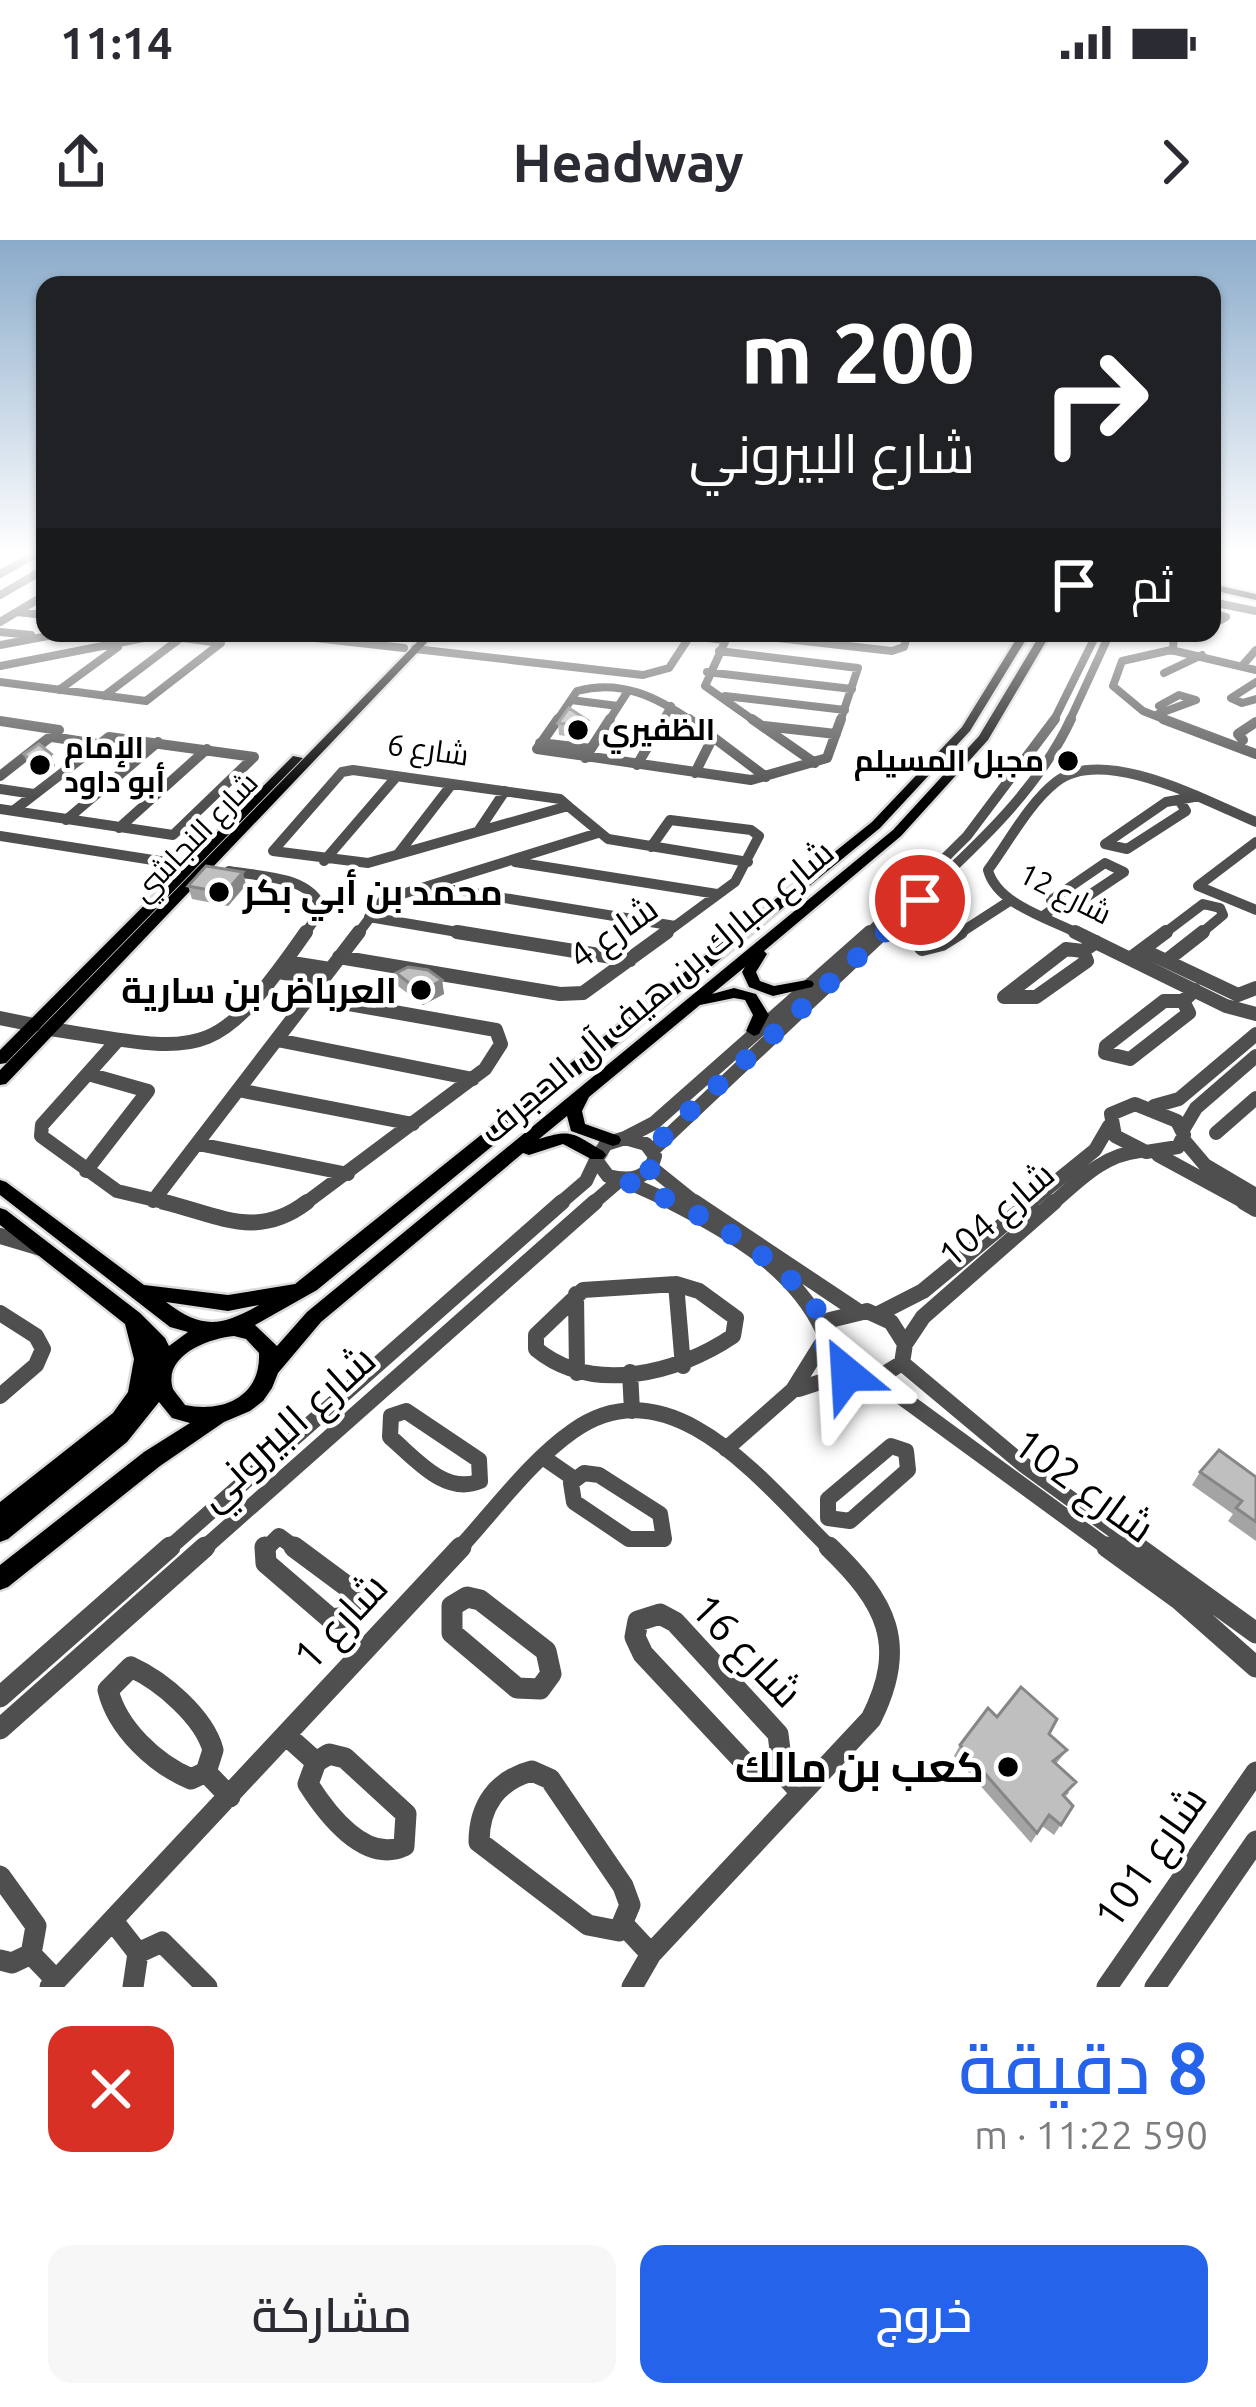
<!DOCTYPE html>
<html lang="ar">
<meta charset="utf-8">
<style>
body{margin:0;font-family:Ubuntu,Cairo,sans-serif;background:#f7f7f7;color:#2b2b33;direction:rtl;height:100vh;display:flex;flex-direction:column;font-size:45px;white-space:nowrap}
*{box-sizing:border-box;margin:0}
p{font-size:39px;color:#7c7c81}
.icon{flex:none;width:66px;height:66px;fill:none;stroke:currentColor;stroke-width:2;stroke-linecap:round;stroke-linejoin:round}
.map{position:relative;height:1747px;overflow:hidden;direction:ltr}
.panel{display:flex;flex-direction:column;background:#fff;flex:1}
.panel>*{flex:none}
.hud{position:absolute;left:36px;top:36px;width:1185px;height:366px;border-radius:24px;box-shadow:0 3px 9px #0004;direction:rtl;background:#202124;color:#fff;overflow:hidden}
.pin{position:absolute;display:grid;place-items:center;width:102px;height:102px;color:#fff;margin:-51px;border:6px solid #fff;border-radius:50%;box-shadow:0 3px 12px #0007}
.me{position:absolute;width:132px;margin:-66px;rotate:333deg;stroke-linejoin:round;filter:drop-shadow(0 0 9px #0008)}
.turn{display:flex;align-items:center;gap:42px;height:252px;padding:0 48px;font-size:54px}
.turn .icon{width:156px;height:156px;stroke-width:2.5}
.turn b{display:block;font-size:84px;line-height:102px}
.then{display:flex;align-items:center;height:114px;padding:0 48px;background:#0003;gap:24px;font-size:45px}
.round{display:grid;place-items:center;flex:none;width:126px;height:126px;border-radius:24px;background:#f7f7f7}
.head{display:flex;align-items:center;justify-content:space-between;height:204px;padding:0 48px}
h1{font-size:72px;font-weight:600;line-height:90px;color:#2563eb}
.primary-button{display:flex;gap:24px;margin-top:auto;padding:24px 48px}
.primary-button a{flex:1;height:138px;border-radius:24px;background:#2563eb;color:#fff;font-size:48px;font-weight:600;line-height:138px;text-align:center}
.primary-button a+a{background:#f7f7f7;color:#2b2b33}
.status{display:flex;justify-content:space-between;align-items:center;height:84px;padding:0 60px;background:#fff;direction:ltr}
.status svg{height:33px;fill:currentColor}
header{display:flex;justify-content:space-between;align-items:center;height:156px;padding:0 48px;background:#fff;font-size:54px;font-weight:600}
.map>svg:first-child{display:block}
</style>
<div class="status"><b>11:14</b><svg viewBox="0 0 49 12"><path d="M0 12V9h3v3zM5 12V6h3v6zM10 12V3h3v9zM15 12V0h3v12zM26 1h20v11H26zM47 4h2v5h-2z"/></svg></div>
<header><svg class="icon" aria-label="forward" viewBox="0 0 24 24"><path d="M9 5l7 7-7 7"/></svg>Headway<svg class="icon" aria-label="share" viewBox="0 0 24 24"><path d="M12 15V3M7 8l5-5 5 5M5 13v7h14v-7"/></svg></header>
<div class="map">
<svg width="1256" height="1747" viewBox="0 0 1256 1747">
<rect width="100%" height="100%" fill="#fff"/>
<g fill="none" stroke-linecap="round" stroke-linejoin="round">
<g stroke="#dbdbdb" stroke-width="5">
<path id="major" d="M1212 344 1256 354V360L1212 350Z
M426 393H436L6 844 0 845V830Z
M1020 393H1030L970 491 880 588 317 1050 255 1085 277 1106 307 1072 893 590 979 496 1041 393H1051L988 500 901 596 764 711 767 714 756 732 760 741 774 746 807 740 812 741 814 744 812 747 773 756 749 747 742 732 745 727 712 754 734 748 756 754 769 775 759 794 754 796 746 791 753 775 745 760 734 758 700 765 589 857 582 871 585 884 619 896 621 900 619 904 613 906 571 891 567 876 539 899C573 888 573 894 603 911L606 915 603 919H591L563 904 529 915 523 913 321 1082 278 1133 272 1148 263 1161 250 1171 224 1182 160 1226 8 1347 0 1350V1325L144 1212 190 1183 172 1178 159 1162 127 1202 8 1299 0 1302V1262L113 1173 128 1152 134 1119 125 1084 0 985V968L6 970 140 1073 165 1098 169 1106 188 1092 170 1087 0 955V940L6 942 144 1045 228 1055 295 1044 872 582 962 487ZM166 1062 228 1071 259 1065C221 1086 203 1090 166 1062ZM234 1096 246 1099 259 1113C261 1156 224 1173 185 1165 184 1163 174 1151 173 1149 162 1115 210 1098 234 1096Z
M293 516 303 518 6 823 0 824V810Z"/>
</g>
<path stroke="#4f4f4f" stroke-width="8" d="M0 334 38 313
M0 355 45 329
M1212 362 1256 371
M17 372 45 375
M1212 373 1226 377 1212 385
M0 382 45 355
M0 392 31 395
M271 393 404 408
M729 393 705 446 756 482
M733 393 892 411 904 407 908 393
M690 396 725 400
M1176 397 1195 393
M0 405 64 393
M415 409 643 435 669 428 692 393
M719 411 858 428 840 482
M1173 411 1174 393
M0 426 159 395 221 403 146 461 0 442
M1242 426 1256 410
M707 432 852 449
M1164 433 1202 415
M1256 442 1231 458 1242 463 1256 459
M59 450 118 407
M104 456 182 397
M725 456 845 470
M571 460 618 466
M1158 474 1196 460 1179 455 1159 466 1164 471
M556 482 577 451C621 439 657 457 693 482
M608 482 628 451
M662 482 671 466
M1053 482 1097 393
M1069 482 1110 393
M1171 482 1143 471 1113 446 1122 421 1171 410 1256 430"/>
<path stroke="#4f4f4f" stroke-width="10" d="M558 479 537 509 751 540 827 518 841 479
M689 479 766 537
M752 479 815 523
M1163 479 1256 514
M0 481 59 490
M764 486 836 494
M52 497 97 504
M1243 500 1238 494 1256 482
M540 503 591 509
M585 518 610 479
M637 525 664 479
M353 530 560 559 568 566 368 623 273 611 342 532Z
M695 533 713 497
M0 536 59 490
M0 549 34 554
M1181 563 1186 571 1127 609 1105 604 1166 562 1194 557
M568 566 608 599 748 622
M0 569 173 595 254 517
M13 571 109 497 254 517
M66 580 158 502
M119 588 207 509
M479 590 505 551
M0 596 191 626
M1256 602 1198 646 1256 670
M651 607 670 580 751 590 759 596 735 642 663 695
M398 614 452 544
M324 621 397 536
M515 622 717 654
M1105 623 1124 632 1070 668H1054L1051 660Z
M229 631C260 637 310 635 322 669L304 695
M431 646 675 686
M1043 676 1054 668
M369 677 475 695
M357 695 383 660 598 593
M867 695 967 596 1055 479
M881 695C948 630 1031 565 1071 479
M957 695 1011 660
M1081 695C1051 679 997 665 988 630 1008 603 1029 563 1056 542 1103 504 1208 562 1256 582
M1162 695 1203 664 1220 668 1223 675 1199 695"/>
<path stroke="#4f4f4f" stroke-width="14" d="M457 692 630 720
M1075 692 1226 766 1256 774
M926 697 942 704 922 709 916 702Z
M942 704 961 692
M1066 709 1083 711 1087 721 1036 757H1004Z
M1143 710 1238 755 1256 748
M1083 711 1096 702
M339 717 560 754 583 753 667 692
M1131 718 1166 692
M1166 721 1203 692
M286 722 330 729
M278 732 323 739
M1164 761H1183L1189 773 1130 819 1105 813 1106 806Z
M1183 761 1195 750
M0 778 34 785
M51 789C204 813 213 825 306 692
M277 800 473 839
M116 802 42 885 41 896 117 951 176 965
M238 850 413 884
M1135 864 1177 881 1184 895 1178 907 1146 912 1115 896 1111 874Z
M1154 866 1179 859 1256 794
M1183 890 1196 868 1256 816
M1216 893 1256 858
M625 898 654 883 870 692
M625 898 646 904 655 916C649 940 629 941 608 936L596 920 606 904Z
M1183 899 1205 925 1256 955
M198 904 348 934
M653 910 884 692
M1158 915 1250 965
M652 928 698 965
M86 931 148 851 88 834
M623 940 678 965
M153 961 359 692
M303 965 485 829 501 804 496 790 309 757
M558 965 586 941 596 920
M591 965 620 940
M1027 965 1095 910 1109 886
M1051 965C1079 941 1102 915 1140 911"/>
<path stroke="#4f4f4f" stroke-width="16" d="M164 962C221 976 257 1000 307 962
M672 962C731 992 794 1028 823 1090
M694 962 856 1070
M1244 962 1256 969
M0 996 41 1008
M676 1044 699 1051 736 1078 733 1096C677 1134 592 1155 536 1109V1095L583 1050Z
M676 1044 683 1126
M576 1054 577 1133
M867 1071 891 1082 905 1104 902 1123 876 1139 841 1129 823 1104 830 1080Z
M0 1073 36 1096 43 1109 36 1125 0 1156
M878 1074 923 1051 1031 962
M905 1104 923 1077 1054 962
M902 1123 1024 1225 1141 1310
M630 1132 632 1171
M858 1138 896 1153 1111 1310
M799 1149 845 1134
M406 1171 479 1220 480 1241C445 1256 415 1218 390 1197L391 1176Z
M891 1206 906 1211 908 1230 850 1281 828 1278V1259Z
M726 1209 793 1150 821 1105
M544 1218 573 1238
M584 1233 599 1235 660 1274 664 1299H629L574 1262 571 1243Z
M167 1310 562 962
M202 1310 595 962
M265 1310 279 1296 298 1310
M458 1310C494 1271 530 1221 573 1191 673 1120 768 1249 832 1310"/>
<path stroke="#4f4f4f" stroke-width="21" d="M265 1307 266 1323 331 1379 356 1376V1353L294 1307
M1107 1307 1180 1360 1256 1427
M1137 1307 1256 1393
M467 1357 480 1360 546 1411 551 1434 540 1449 517 1448 452 1393V1366Z
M660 1374 675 1382 778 1494 780 1510 767 1527 747 1525 643 1414 635 1397 638 1381Z
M131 1427C162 1441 204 1477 213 1510L206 1532 191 1539C155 1524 117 1488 108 1450Z
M0 1457 170 1307
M0 1489 205 1307
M287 1496 316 1522
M329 1514 345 1518 406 1574 404 1606C365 1624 327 1574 308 1544L316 1522Z
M773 1522 801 1553
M532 1531 550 1539 623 1646 630 1665 619 1691 588 1685 479 1602C479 1566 497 1540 532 1531Z
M206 1532 230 1557
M0 1636 36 1686 31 1714 12 1723 0 1720
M113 1681 138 1713
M624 1685 651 1714
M31 1714 56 1740
M50 1747 461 1307
M133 1747 138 1713 162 1702 207 1747
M632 1747 651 1714 871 1479C909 1404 886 1362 829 1307
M1107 1747 1256 1532
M1155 1747 1256 1601"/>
<use href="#major" fill="#000" fill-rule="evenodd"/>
</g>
<path fill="#a4a4a4" d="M569 468 588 492 572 497 559 495 558 483Z
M24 514H51L55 526 35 533 28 526Z
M246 645 228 666 192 659 188 646Z
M396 733 442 740 444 754 423 765 398 746Z
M1200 1232 1256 1237V1301L1228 1281 1233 1274 1192 1245Z
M997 1477 1049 1494 1067 1510 1056 1524 1069 1553 1065 1557 1073 1566 1054 1595 1042 1586 1031 1603 954 1516 960 1505Z"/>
<path fill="#868686" d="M587 480 588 492 572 497V485Z
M51 514 55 526 35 533 31 521Z
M243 632 246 645 228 666 225 653Z
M442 740 444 754 423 765 421 752Z"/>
<path fill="#bfbfbf" stroke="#868686" stroke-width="3" d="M569 468 587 480 572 485 558 483Z
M39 504 51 514 31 521 24 514Z
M206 626 243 632 225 653 188 646Z
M408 727 428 730 442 740 421 752 396 733Z
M1219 1210 1256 1237V1282L1236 1268 1242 1261 1200 1232Z
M1021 1447 1057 1479 1049 1494 1067 1510 1053 1521 1076 1542 1063 1555 1073 1566 1061 1585 1049 1575 1037 1593 960 1505 988 1468 997 1477Z"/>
<linearGradient id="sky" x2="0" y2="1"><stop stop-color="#8aabca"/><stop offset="0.56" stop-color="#fff"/><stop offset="1" stop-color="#fff" stop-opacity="0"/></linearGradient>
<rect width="1256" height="557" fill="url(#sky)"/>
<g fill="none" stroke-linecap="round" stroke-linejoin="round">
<path stroke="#2563eb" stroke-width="21" stroke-dasharray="0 37.8" d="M847 1134C809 1110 834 1090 812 1063 768 1008 688 966 623 940L647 934 655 922 653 910 668 891 920 660"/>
</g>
<g fill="#000" stroke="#fff" stroke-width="4.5">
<circle cx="578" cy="490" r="12"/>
<circle cx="1068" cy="521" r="12"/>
<circle cx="40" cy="525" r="12"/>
<circle cx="219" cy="652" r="12"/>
<circle cx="421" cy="750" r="12"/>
<circle cx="1008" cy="1527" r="12"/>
</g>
<g text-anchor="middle" stroke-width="9" stroke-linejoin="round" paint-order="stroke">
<g font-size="30" font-weight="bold" fill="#000" stroke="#fff" text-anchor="start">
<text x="602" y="500">الظفيري</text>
<text x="64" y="518">الإمام<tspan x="64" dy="34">أبو داود</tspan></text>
<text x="1044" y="531" text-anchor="end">مجبل المسيلم</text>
</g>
<g font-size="30" fill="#000" stroke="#fff">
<text transform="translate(428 510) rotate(8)" y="10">شارع 6</text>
<text transform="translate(195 597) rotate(-46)" y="10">شارع النجاشي</text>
<text transform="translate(1065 654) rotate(27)" y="10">شارع 12</text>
</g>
<g font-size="36" font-weight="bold" fill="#000" stroke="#fff" text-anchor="start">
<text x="243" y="665">محمد بن أبي بكر</text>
<text x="397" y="763" text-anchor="end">العرباض بن سارية</text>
</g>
<g font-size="36" fill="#000" stroke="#fff">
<text transform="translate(613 692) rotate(-35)" y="13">شارع 4</text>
<text transform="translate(656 751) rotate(-40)" y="13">شارع مبارك بن هيف آل الحجرف</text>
<text transform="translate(996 974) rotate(-41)" y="13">شارع 104</text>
</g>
<g font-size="42" fill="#000" stroke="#fff">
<text transform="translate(286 1187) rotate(-42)" y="15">شارع البيروني</text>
<text transform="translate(1084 1245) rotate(36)" y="15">شارع 102</text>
<text transform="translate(340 1381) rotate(-47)" y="15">شارع 1</text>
<text transform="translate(747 1410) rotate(46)" y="15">شارع 16</text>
<text transform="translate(1150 1617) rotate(-55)" y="15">شارع 101</text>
</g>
<g font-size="42" font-weight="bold" fill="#000" stroke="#fff" text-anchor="end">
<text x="984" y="1542">كعب بن مالك</text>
</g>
</g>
</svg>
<div class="pin" style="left:920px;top:660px;background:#d93025"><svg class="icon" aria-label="arrive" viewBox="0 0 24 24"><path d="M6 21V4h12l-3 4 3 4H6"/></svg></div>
<svg class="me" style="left:847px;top:1134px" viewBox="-20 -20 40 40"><path d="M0-17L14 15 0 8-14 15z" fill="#2563eb" stroke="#fff" stroke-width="4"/></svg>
<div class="hud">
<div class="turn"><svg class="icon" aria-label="right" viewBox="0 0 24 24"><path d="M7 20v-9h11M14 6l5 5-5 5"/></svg><div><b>200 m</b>شارع البيروني</div></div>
<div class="then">ثم<svg class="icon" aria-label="arrive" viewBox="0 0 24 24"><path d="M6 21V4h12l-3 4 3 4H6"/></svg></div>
</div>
</div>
<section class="panel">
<div class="head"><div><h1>8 دقيقة</h1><p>590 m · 11:22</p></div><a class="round" style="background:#d93025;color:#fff"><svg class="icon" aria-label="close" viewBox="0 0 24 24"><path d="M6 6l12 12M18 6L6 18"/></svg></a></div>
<div class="primary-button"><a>خروج</a><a>مشاركة</a></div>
</section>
